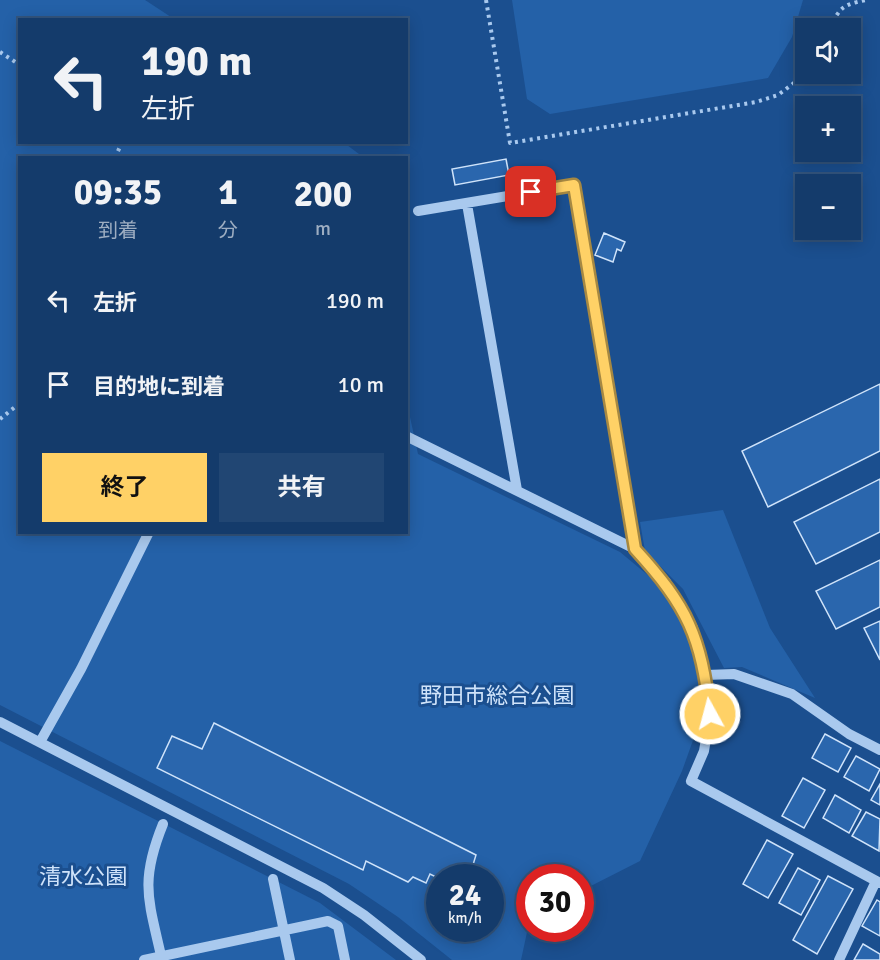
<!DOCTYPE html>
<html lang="ja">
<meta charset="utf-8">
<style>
body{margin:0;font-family:Signika,"Noto Sans JP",sans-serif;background:#214673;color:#f1f3f6;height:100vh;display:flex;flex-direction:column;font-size:22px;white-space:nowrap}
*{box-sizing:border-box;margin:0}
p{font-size:20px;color:#9dadc1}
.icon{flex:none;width:33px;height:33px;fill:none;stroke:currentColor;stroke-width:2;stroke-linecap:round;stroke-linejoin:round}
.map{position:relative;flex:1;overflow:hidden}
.side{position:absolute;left:18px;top:156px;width:390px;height:378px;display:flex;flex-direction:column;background:#143b6b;border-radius:0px;box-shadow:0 3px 15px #0003,0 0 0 2px #33557e}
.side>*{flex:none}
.guide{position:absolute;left:18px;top:18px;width:390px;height:126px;border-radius:0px;box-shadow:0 3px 15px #0003,0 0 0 2px #33557e;background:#143b6b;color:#f1f3f6;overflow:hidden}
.tools{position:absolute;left:795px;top:18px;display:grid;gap:12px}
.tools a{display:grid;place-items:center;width:66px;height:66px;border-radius:0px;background:#143b6b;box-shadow:0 3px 15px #0003,0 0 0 2px #33557e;font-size:30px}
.speed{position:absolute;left:426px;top:864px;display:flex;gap:12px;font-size:30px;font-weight:700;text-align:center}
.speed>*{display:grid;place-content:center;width:78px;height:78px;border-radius:50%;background:#143b6b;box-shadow:0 3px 15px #0003,0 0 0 2px #33557e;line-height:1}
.speed small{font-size:15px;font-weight:400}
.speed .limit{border:9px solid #d22;background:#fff;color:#111}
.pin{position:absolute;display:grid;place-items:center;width:51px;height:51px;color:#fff;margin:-26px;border-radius:12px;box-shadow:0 3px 9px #0006}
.me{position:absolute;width:66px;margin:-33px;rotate:353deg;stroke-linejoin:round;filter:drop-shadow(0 0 4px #0008)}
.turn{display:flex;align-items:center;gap:21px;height:126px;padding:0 24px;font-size:27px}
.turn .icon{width:78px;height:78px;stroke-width:2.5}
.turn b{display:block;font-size:42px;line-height:51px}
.eta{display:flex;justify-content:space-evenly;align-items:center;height:102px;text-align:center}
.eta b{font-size:36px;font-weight:700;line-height:42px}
.primary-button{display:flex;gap:12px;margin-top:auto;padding:12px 24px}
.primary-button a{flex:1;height:69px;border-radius:0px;background:#ffd166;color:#111;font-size:24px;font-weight:700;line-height:69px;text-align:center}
.primary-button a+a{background:#214673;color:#f1f3f6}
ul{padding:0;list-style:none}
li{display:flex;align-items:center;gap:18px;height:84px;padding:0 24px}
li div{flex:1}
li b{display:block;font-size:22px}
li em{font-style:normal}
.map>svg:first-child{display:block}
</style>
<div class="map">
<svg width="880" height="960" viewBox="0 0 880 960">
<rect width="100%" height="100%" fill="#1b4f8f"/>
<path fill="#2461a8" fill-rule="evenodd" d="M0 0H145L174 19 20 20V142H343L363 157 20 158V532H406L407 403 418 454 620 552 650 577 675 609 686 631 700 681 696 732 682 771 640 861 581 891 580 878H530L529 923 521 960H452L398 917 349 884 0 705ZM440 878H490V928H440Z
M512 0H803L792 37 768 78 550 114 527 99Z
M723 510 770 628 815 698 742 667 724 668 683 589 645 551 640 522Z
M0 741 320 903 396 960H0Z"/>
<path fill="#2a66ad" stroke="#cfe3fa" stroke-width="1.5" d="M506 159 509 175 455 185 452 169Z
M604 233 625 242 621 251 617 249 613 262 595 255Z
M880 384V451L768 507 742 451Z
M880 479V532L816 564 794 522Z
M880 560V607L836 629 816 591Z
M880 621V660L864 628Z
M214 723 476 855 469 878 440 879 430 874 426 883 413 877 408 882 366 861 363 870 157 768 172 736 202 749Z
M825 734 851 748 838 772 812 758Z
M856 756 880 769 869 791 844 777Z
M803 778 825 790 804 828 782 816Z
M880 784V805L871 800Z
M835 795 861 810 849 833 823 818Z
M866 812 880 819 879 851 852 836Z
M767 840 793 854 768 898 743 884Z
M798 868 820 880 801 915 779 903Z
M828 876 853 889 817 954 793 940Z
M877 900 880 902V936L862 926Z
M863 944 880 954V960H854Z"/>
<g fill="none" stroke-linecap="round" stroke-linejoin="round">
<path stroke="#a9c9ee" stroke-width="4" stroke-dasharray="3 4.5" stroke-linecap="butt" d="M486 0 510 143 756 102 778 95 806 74
M829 28C841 7 842 5 866 0
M0 52 20 65
M115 158 122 142
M0 419 20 403"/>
<path stroke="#a9c9ee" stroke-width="10" d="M467 204 517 490
M418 211 574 185 635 549
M406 436 635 549 666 582 693 628 706 675 710 714 704 751 691 781 880 883
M706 675 734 674 792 694 849 734 880 750
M0 722 323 888 364 915 421 960
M40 742 81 669 149 532
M273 879 290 960
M144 960 328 921 338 926 345 960
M162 960C149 901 139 883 163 824
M839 960 876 881"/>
</g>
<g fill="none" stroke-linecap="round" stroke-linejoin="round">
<g stroke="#a68842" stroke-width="15">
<path id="route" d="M531 192 574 185 635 549C688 607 701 636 710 714"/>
</g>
<use href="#route" stroke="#ffd166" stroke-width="10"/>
</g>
<g text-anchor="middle" stroke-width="6" stroke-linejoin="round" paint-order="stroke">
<g font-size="22" fill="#cfe3fa" stroke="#1b4f8f">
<text x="497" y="703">野田市総合公園</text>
<text x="83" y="884">清水公園</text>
</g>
</g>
</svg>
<div class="tools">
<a><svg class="icon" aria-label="sound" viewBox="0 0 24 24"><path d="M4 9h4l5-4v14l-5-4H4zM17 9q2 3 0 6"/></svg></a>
<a>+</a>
<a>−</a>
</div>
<div class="speed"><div>24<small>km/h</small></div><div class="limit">30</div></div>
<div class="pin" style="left:531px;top:192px;background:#d93025"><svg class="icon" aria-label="arrive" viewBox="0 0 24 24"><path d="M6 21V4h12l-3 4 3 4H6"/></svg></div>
<svg class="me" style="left:710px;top:714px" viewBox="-20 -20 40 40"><circle r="17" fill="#ffd166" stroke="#fff" stroke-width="3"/><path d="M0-11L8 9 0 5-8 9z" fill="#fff"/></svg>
<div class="guide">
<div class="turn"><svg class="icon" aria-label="left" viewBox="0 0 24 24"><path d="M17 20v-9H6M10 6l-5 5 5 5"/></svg><div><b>190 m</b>左折</div></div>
</div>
<section class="side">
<div class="eta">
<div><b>09:35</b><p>到着</p></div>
<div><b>1</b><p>分</p></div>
<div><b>200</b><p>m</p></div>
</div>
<ul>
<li><svg class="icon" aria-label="left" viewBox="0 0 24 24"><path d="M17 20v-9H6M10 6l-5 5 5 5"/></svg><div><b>左折</b></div><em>190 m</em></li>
<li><svg class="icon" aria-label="arrive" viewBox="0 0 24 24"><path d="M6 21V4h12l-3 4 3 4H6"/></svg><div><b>目的地に到着</b></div><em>10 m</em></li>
</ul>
<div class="primary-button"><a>終了</a><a>共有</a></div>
</section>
</div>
